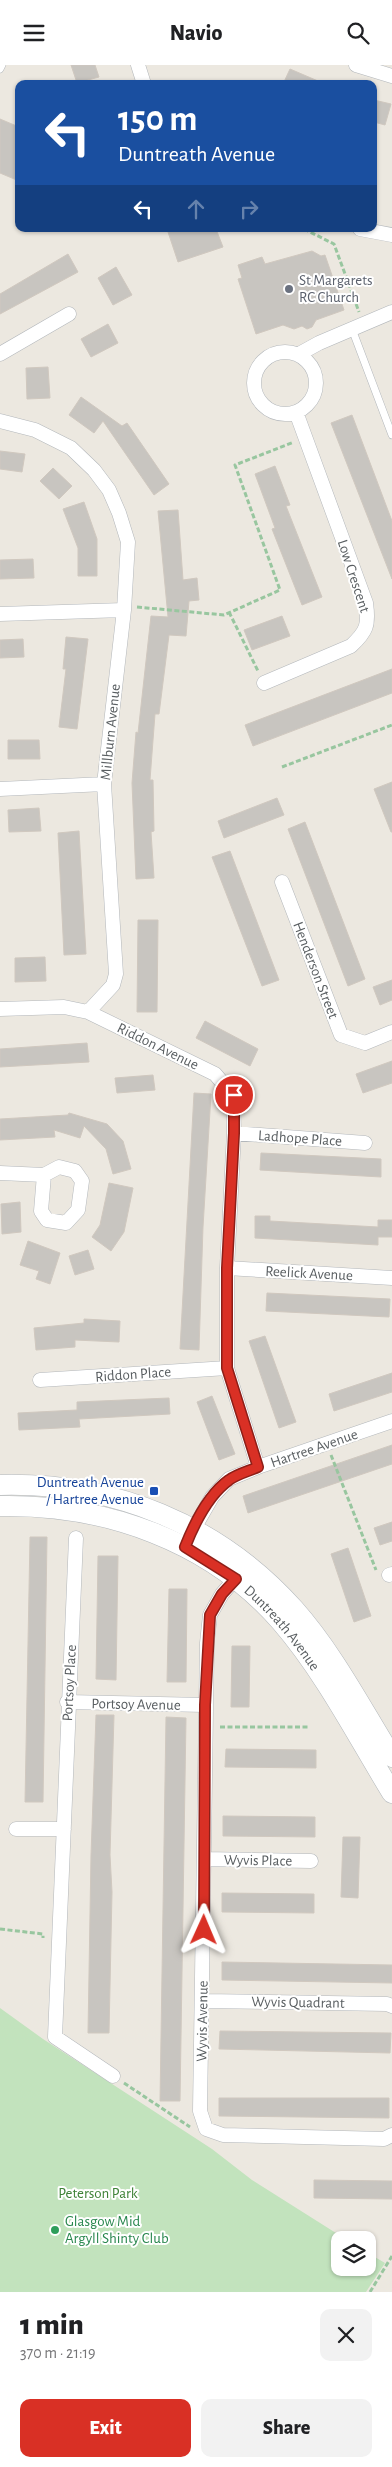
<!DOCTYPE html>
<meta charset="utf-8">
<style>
body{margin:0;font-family:"Alegreya Sans",sans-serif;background:#f2f2f2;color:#202124;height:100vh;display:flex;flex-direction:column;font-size:19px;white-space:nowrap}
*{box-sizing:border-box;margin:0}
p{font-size:16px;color:#757577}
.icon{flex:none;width:28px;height:28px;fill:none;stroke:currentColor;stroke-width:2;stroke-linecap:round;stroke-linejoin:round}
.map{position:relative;height:2227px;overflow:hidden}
.panel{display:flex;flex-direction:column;background:#fff;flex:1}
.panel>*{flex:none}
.hud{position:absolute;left:15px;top:15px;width:362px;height:152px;border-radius:10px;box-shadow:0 1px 4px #0004;background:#1a4fa0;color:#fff;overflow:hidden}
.controls{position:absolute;left:331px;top:2166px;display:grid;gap:10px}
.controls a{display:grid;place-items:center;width:45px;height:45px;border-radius:10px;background:#fff;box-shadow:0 1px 4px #0004;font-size:25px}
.pin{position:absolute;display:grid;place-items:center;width:42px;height:42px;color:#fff;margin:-21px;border:2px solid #fff;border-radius:50%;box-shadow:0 1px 5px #0007}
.me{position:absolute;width:55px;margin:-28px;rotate:1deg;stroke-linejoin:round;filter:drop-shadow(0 0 4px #0008)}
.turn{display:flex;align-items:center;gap:18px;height:105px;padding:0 20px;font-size:22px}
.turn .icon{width:65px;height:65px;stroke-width:2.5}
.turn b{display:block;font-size:35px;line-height:42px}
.lanes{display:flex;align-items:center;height:48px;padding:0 20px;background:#0003;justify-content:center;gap:25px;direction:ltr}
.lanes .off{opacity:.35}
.round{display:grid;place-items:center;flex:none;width:52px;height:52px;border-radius:10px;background:#f2f2f2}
.head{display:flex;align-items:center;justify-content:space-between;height:85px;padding:0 20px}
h1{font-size:30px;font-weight:800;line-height:38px}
.primary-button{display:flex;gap:10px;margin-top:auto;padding:10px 20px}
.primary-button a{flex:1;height:58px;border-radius:10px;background:#d93025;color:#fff;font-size:20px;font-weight:800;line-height:58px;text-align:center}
.primary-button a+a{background:#f2f2f2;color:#202124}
header{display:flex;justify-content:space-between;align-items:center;height:65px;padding:0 20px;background:#fff;font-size:22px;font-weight:800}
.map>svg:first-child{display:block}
</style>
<header><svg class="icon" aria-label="menu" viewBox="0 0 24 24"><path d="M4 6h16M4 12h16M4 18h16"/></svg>Navio<svg class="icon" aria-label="search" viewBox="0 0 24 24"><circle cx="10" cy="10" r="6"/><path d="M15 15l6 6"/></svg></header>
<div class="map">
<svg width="392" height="2227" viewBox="0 0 392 2227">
<rect width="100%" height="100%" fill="#ece8e0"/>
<path fill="#c2e3bd" d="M0 1943 43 1974 212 2084 252 2115 347 2175H340V2202H368V2188L385 2198 366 2227H0Z"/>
<path fill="#c8c5c0" stroke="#d0c8bf" d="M71 0H95L99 12 77 18Z
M290 4 325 19H283Z
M374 35 391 39 385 60 374 57Z
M0 54 19 62V116L0 108Z
M167 164H216L223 182 178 197Z
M312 186 321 191 325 190 344 245 316 255 312 262 307 264 302 261 294 264 283 260 256 269 238 214 242 213 238 200 262 192 265 199Z
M68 189 78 207 0 249V229Z
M116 202 132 230 113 240 98 213Z
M108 259 118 278 91 292 81 274Z
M48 302 50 333 27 334 26 303Z
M81 332 122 361 127 358 169 419 154 430 103 356 94 368 69 350Z
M352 350 392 456V514L331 358Z
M0 386 25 389 22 407 0 404Z
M275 401 290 440 286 441 322 532 302 540 272 464 275 463 255 409Z
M53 403 72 421 59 434 40 416Z
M84 437 97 474V511H78V483L63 444Z
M178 445 183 515 197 513 199 535 189 536 186 571 169 570 159 649H155L150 715H153L154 766 151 767 154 813 136 814 132 718 136 667 138 668 151 551 168 552 158 446Z
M33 494 34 513 0 514V495Z
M282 551 290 571 252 585 244 565Z
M66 572 88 574 77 664 59 662 66 604H63Z
M23 574 24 592 0 593V575Z
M392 604V628L253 681 245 660Z
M8 675H39L40 694H8Z
M392 717V767H391L374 724Z
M277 733 284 750 224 773 218 756Z
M39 743 41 766 9 767 8 745Z
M305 757 365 914 348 921 288 764Z
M79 766 86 889 64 890 58 768Z
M230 786 279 915 262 921 212 792Z
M138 855H158L157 947H137Z
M45 892 46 916 15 917V893Z
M392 915V935L380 940 373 922Z
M205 956 258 984 250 1001 196 973Z
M87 978 89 997 0 1002V984Z
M392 996V1018L363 1028 356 1009Z
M153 1010 155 1025 117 1028 115 1013Z
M194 1028 211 1029 203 1162 199 1285 180 1284Z
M69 1048 107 1059 123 1076 131 1104 113 1109 106 1084 84 1061 80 1073 54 1065 55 1072 0 1075V1054L68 1050Z
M261 1088 381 1094V1112L260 1105Z
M109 1118 133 1123 124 1167 111 1186 92 1172 100 1160Z
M20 1137 21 1167 2 1169 1 1139Z
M255 1151H270V1156L378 1162V1155H392V1172H378V1180L255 1173Z
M28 1176 60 1188 50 1219 36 1214 39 1206 20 1200Z
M88 1185 94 1204 75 1210 69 1191Z
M267 1228 390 1234 389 1252 266 1246Z
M84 1254 120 1256 119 1277 75 1275V1282L36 1285 34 1263 84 1258Z
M265 1271 296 1357 279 1363 249 1276Z
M392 1308V1327L334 1346 329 1329Z
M212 1331 235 1389 219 1395 197 1337Z
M169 1333 170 1349 79 1354 80 1362 19 1365 18 1348 77 1345V1337Z
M392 1380V1399L248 1448 243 1431Z
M392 1457V1476L380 1480 374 1463Z
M30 1472H47L43 1737H25Z
M348 1483 371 1551 354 1557 331 1489Z
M98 1491H118L116 1615 96 1614Z
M169 1524H187L186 1617H167Z
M232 1581H250L249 1642H231Z
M96 1650H114L110 1790 112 1827 109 1968H88L91 1790Z
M166 1652 186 1653 180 2036H160Z
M226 1684 316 1685V1703L225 1702Z
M223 1751 315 1752V1772L223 1771Z
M343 1772H360L358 1833 341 1832Z
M222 1828 314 1829V1848L222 1847Z
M222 1897 392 1900V1918L222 1915Z
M220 1966 391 1968 390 1988 219 1984Z
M219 2033H389V2053L219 2051Z
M314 2115 392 2116V2134L314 2133Z"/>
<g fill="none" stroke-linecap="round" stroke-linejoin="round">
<g stroke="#b3b7bb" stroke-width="8">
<path id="lane" d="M0 4 2 0
M352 264 392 370"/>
</g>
<g stroke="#b3b7bb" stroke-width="15">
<path id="street" d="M138 0 144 19
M356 0 392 11
M360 164 392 170
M254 318a31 31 0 1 1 62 0a31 31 0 1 1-62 0Z
M0 289 69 249
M299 289 319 278 392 247
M0 356 35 365 71 383 94 405 109 425 119 448 128 477 124 545 104 719 116 909 113 920 88 947 64 942 0 944
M0 549 124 545
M264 618 351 581C367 566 369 560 366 538L296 347
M0 724 104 719
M282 817 341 970 365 978 392 967
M88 947 215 1009 233 1030 234 1068 227 1203V1303L258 1402
M234 1068 365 1078
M0 1108 44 1110 59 1102 75 1106 82 1116 78 1145 66 1158 47 1155 41 1146 44 1110
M227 1203 392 1213
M40 1315 227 1303
M189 1472 212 1432 229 1414 258 1402 392 1356
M76 1473 55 1972 113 2011
M241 1507 222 1529 210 1550 207 1578 200 2046 206 2064 223 2070 384 2074 392 2070
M389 1510 392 1509
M67 1637 205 1640
M16 1764H64
M205 1794 311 1796
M203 1936 387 1939 392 1941"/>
</g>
<g stroke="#b2b7bb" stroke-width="21">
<g id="secondary">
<path d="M0 1420C113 1417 218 1459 294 1544 333 1588 361 1642 392 1692"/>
<path id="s1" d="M0 1441C105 1439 211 1476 281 1557 325 1608 357 1671 392 1728"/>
</g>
</g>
<path stroke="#98c69f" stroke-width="3" stroke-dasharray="5 2.5" stroke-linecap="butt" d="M304 164 334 179 359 247
M137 542 224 550 280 525 235 400 294 377
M229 547 258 606
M282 702 392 660
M331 1390 376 1505
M220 1662H310
M0 1864 43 1869V1873
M124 2018 190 2062
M370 2227 392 2191"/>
<use href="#lane" stroke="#fff" stroke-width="7"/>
<use href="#street" stroke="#fff" stroke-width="14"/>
<use href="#secondary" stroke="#fff" stroke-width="20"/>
</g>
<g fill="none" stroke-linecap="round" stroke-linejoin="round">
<g stroke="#8d1f18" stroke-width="12">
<path id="route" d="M204 1865 205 1640 210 1550 222 1529 236 1514 185 1482C194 1459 208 1430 229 1415 237 1409 249 1406 258 1402L227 1303V1203L234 1068V1030"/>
</g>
<use href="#route" stroke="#d93025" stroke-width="9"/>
</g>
<circle fill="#6b7280" stroke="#fff" stroke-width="2" cx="289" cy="224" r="5"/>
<rect fill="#1a4fb4" stroke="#fff" stroke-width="2" x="149" y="1421" width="10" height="10" rx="2.5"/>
<circle fill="#2e9e5b" stroke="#fff" stroke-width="2" cx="55" cy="2165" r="5"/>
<g text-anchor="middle" stroke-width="4" stroke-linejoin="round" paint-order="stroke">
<g font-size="15" fill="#5b616d" stroke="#fff" text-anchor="start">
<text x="299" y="220">St Margarets<tspan x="299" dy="17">RC Church</tspan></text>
</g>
<g font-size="15" fill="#595e61" stroke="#fff">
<text transform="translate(354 511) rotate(72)" y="5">Low Crescent</text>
<text transform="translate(110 667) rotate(-84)" y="5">Millburn Avenue</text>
<text transform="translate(316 905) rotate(69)" y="5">Henderson Street</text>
<text transform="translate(158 981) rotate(26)" y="5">Riddon Avenue</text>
<text transform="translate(300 1073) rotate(4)" y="5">Ladhope Place</text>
<text transform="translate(309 1208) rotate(3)" y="5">Reelick Avenue</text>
<text transform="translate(133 1309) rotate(-4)" y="5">Riddon Place</text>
<text transform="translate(314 1383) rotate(-19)" y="5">Hartree Avenue</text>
<text dy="5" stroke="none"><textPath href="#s1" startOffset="319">Duntreath Avenue</textPath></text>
<text transform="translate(69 1618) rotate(-87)" y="5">Portsoy Place</text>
<text transform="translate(136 1639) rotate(1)" y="5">Portsoy Avenue</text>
<text transform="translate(258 1795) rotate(1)" y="5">Wyvis Place</text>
<text transform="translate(298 1937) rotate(1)" y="5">Wyvis Quadrant</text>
<text transform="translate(202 1956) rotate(-89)" y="5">Wyvis Avenue</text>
</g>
<g font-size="15" fill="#164399" stroke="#fff" text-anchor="end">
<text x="144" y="1422">Duntreath Avenue<tspan x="144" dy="17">/ Hartree Avenue</tspan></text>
</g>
<g font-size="15" fill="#3e8237" stroke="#fff">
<text x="98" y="2133">Peterson Park</text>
</g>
<g font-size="15" fill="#27864d" stroke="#fff" text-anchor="start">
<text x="65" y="2161">Glasgow Mid<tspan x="65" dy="17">Argyll Shinty Club</tspan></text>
</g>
</g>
</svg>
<div class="controls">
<a><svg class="icon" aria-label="layers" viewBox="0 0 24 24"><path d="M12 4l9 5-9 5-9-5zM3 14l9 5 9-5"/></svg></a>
</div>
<div class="pin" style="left:234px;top:1030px;background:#d93025"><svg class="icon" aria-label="arrive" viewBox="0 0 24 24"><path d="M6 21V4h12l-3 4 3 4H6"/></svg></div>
<svg class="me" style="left:204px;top:1865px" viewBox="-20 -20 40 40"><path d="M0-17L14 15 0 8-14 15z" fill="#d93025" stroke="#fff" stroke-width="4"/></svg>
<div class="hud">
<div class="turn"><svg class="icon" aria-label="left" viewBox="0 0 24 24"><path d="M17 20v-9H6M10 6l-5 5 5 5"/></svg><div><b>150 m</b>Duntreath Avenue</div></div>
<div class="lanes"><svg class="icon" aria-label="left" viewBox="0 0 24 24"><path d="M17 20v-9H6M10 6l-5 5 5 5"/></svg><svg class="icon off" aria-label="ahead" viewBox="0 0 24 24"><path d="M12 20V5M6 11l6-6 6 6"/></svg><svg class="icon off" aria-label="right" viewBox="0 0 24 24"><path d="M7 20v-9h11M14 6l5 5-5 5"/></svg></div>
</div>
</div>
<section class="panel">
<div class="head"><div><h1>1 min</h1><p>370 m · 21:19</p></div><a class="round"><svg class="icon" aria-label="close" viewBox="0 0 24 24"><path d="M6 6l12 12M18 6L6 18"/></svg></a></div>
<div class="primary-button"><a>Exit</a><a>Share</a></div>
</section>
